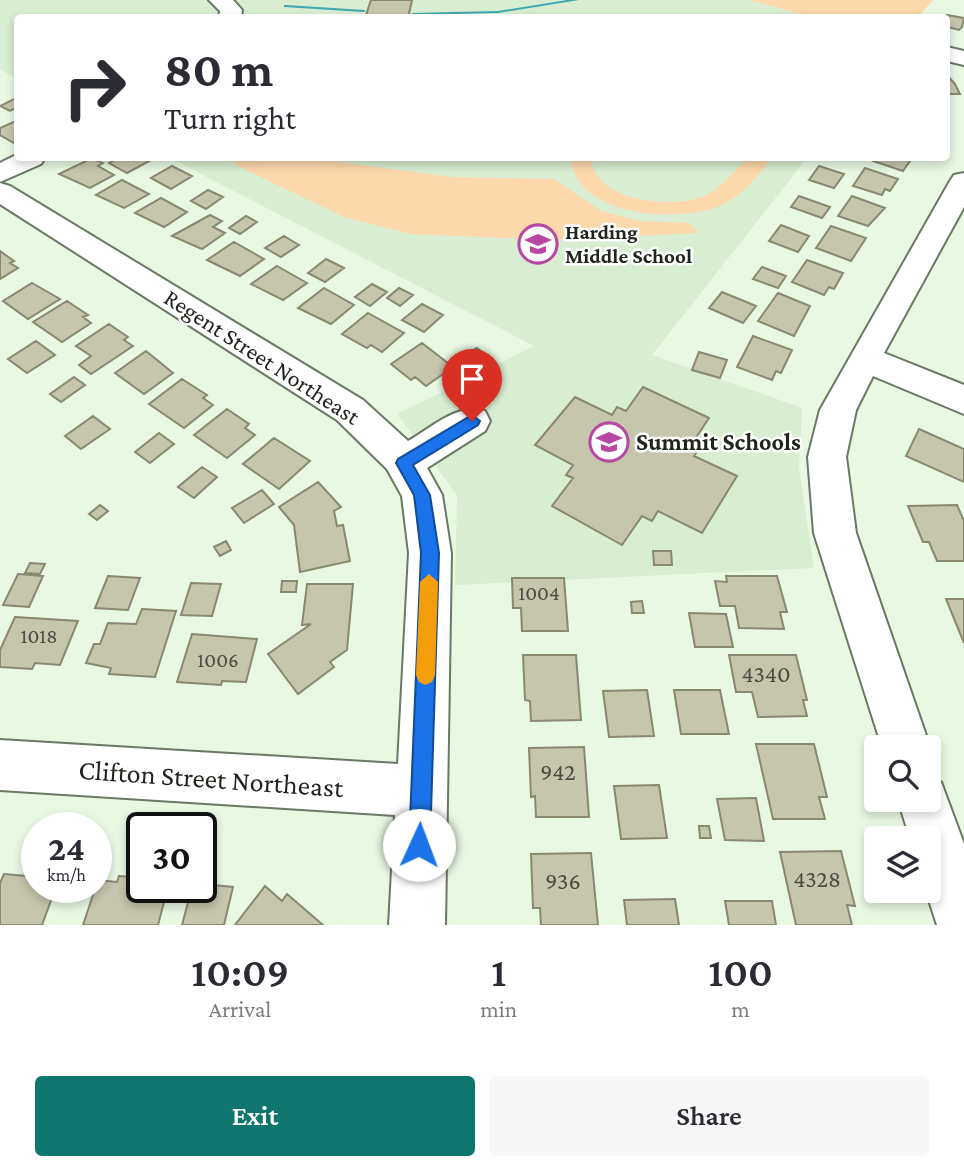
<!DOCTYPE html>
<style>
body{margin:0;font-family:"Crimson Pro",serif;background:#f7f7f7;color:#2b2b33;height:100vh;display:flex;flex-direction:column;font-size:26px;white-space:nowrap}
*{box-sizing:border-box;margin:0}
p{font-size:23px;color:#7c7c81}
.icon{flex:none;width:38px;height:38px;fill:none;stroke:currentColor;stroke-width:2;stroke-linecap:round;stroke-linejoin:round}
.map{position:relative;height:925px;overflow:hidden}
.drawer{display:flex;flex-direction:column;background:#fff;flex:1}
.drawer>*{flex:none}
.top-card{position:absolute;left:14px;top:14px;width:936px;height:147px;border-radius:7px;box-shadow:0 4px 10px #0003;background:#fff;color:#2b2b33;overflow:hidden}
.fabs{position:absolute;left:864px;top:735px;display:grid;gap:14px}
.fabs a{display:grid;place-items:center;width:77px;height:77px;border-radius:7px;background:#fff;box-shadow:0 4px 10px #0003;font-size:35px}
.speed{position:absolute;left:21px;top:812px;display:flex;gap:14px;font-size:35px;font-weight:700;text-align:center}
.speed>*{display:grid;place-content:center;width:91px;height:91px;border-radius:50%;background:#fff;box-shadow:0 4px 10px #0003;line-height:1}
.speed small{font-size:18px;font-weight:400}
.speed .limit{border:4px solid #111;border-radius:10px;background:#fff;color:#111}
.pin{position:absolute;display:grid;place-items:center;width:60px;height:60px;color:#fff;margin:-72px -30px;border-radius:50% 50% 50% 0;rotate:-45deg;box-shadow:0 0 7px #0007}
.pin .icon{rotate:45deg}
.me{position:absolute;width:77px;margin:-38px;rotate:2deg;stroke-linejoin:round;filter:drop-shadow(0 0 5px #0008)}
.turn{display:flex;align-items:center;gap:24px;height:147px;padding:0 35px;font-size:32px}
.turn .icon{width:91px;height:91px;stroke-width:2.5}
.turn b{display:block;font-size:49px;line-height:60px}
.eta{display:flex;justify-content:space-evenly;align-items:center;height:119px;text-align:center}
.eta b{font-size:42px;font-weight:600;line-height:49px}
.primary-button{display:flex;gap:14px;margin-top:auto;padding:14px 35px}
.primary-button a{flex:1;height:80px;border-radius:7px;background:#0f766e;color:#fff;font-size:28px;font-weight:600;line-height:80px;text-align:center}
.primary-button a+a{background:#f7f7f7;color:#2b2b33}
.map>svg:first-child{display:block}
</style>
<div class="map">
<svg width="964" height="925" viewBox="0 0 964 925">
<rect width="100%" height="100%" fill="#e8f8e3"/>
<path fill="#d8edd1" d="M0 0H749L812 17 18 18 17 79 0 69Z
M170 158H807L652 355 802 408 799 469 814 568 455 585 457 495 397 414 534 346Z"/>
<path fill="#fdd8aa" d="M749 0H933L918 17H812Z
M231 158H308L453 177 554 179 601 211 640 221 690 223 698 233 550 240 410 234 344 217 236 165Z
M571 158H591C593 202 675 210 707 195 723 187 735 170 747 158H773C758 174 743 196 722 205 680 224 575 217 571 158Z"/>
<g fill="none" stroke-linecap="round" stroke-linejoin="round">
<path fill="#40a8b1" fill-rule="evenodd" d="M567 0H579L498 13 413 15 411 14 413 13 498 11Z
M286 5 364 10 366 11 364 12 284 7V5Z"/>
</g>
<path fill="#c6c5ad" stroke="#898871" stroke-width="2" d="M371 0H412L408 18H365Z
M947 15 964 18 962 27 959 30 947 27Z
M947 75 955 84 960 94H947Z
M18 97V107L10 111 0 106Z
M18 120V141L14 143 0 135V128Z
M92 158 103 163 98 166 114 175 90 188 59 174Z
M118 158H151L153 159 127 173 109 163Z
M875 158H912L903 171 873 161Z
M172 166 192 176 171 189 151 178Z
M819 166 844 174 834 188 809 180Z
M865 168 898 179 890 191 885 189 882 195 853 186Z
M122 180 149 194 124 208 96 195Z
M208 190 223 197 206 209 191 201Z
M799 196 830 207 822 218 791 207Z
M852 196 885 208 868 226 838 216Z
M161 198 187 212 164 227 135 213Z
M210 215 222 221 213 227 225 233 202 249 172 236Z
M246 216 257 222 240 234 229 228Z
M781 225 809 236 798 252 769 241Z
M831 226 866 238 851 261 816 248Z
M284 236 299 245 281 257 265 248Z
M234 242 264 259 240 276 207 260Z
M0 251 14 261 10 263 18 268 0 279Z
M326 259 344 268 325 282 308 273Z
M807 260 843 273 834 289 829 287 824 295 792 282Z
M277 266 307 283 283 300 251 284Z
M762 267 786 276 778 288 753 279Z
M32 283 60 299 28 319 3 301Z
M372 284 387 292 370 306 355 297Z
M324 288 354 305 331 324 298 308Z
M399 288 413 295 400 306 387 298Z
M722 292 756 306 743 323 709 308Z
M778 293 810 306 794 336 758 321Z
M67 301 88 315 83 317 91 323 62 342 33 322Z
M422 304 443 315 424 332 402 320Z
M368 313 404 333 382 352 371 345 367 348 342 334Z
M109 324 128 337 124 340 133 346 91 374 79 365 91 356 76 346Z
M753 336 792 350 781 373 776 371 772 380 737 367Z
M36 341 55 355 27 373 8 359Z
M422 343 453 367 426 386 415 377 411 380 391 364Z
M477 348 493 361 472 374 456 360Z
M146 351 173 373 144 394 115 373Z
M699 352 727 360 720 378 692 370Z
M74 377 85 385 61 402 50 394Z
M182 379 207 395 203 398 213 405 184 428 149 404Z
M643 387 709 418 693 442 701 446 694 456 737 476 702 533 658 511 652 521 642 516 622 545 552 506 573 478 566 475 573 465 535 445 575 397 612 415 617 407 626 411Z
M227 409 249 424 245 428 255 435 227 458 194 435Z
M93 416 110 429 81 449 65 436Z
M919 429 964 449V482L906 456Z
M159 433 174 444 150 463 135 452Z
M274 438 310 461 279 489 243 464Z
M202 467 217 477 194 498 178 487Z
M318 482 341 507 334 511 337 526 343 525 350 561 300 572 294 525 279 507Z
M262 490 274 504 244 523 232 508Z
M100 505 108 511 97 520 89 514Z
M957 505 964 521V561H937L929 542H923L908 506Z
M226 541 231 550 220 556 214 547Z
M653 551H671L672 565H654Z
M30 563 45 564 40 574 25 573Z
M18 574 43 576 29 607 3 605Z
M108 576 140 578 128 610 95 608Z
M726 576H777L787 612H780L784 629 739 628 735 606H720L715 581 727 582Z
M512 578H564L568 631H522L521 608H513Z
M282 581H297L296 592H281Z
M191 583 221 584 212 616 181 615Z
M307 584H353L347 650 330 662 334 667 298 694 268 654 311 624 302 625Z
M946 599H964V643Z
M642 601 644 613H632L631 602Z
M142 609 176 611 155 677 109 674 111 668 86 663 94 644H100L108 623 136 624Z
M689 613 726 614 733 647H695Z
M15 617 78 621 60 665 35 663 32 669 0 667V650Z
M192 634 257 639 246 682 222 681 221 685 177 682Z
M523 655H576L581 720 531 721 530 701 525 700Z
M729 655H796L807 700H803L807 716 758 717 752 692H736Z
M647 690 654 736 609 737 603 691Z
M674 690H720L729 734H681Z
M756 744H814L827 797H819L825 819H773Z
M584 747 589 817H536L535 796 531 797 529 748Z
M659 785 667 838 621 839 614 786Z
M756 798 764 841 725 840 717 799Z
M699 826H709L711 838H700Z
M841 851 855 906 847 905 852 925H796L780 852Z
M591 853 598 925H541L540 908H533L531 854Z
M4 874 37 877V887H56L42 925H0V883Z
M119 876 142 878V887H168L158 925H83L98 880 117 882Z
M201 884 233 887 224 925H182L192 887H201Z
M265 886 282 901 287 894 323 925H235Z
M675 899 679 925H627L624 900Z
M725 901H772L776 925H729Z"/>
<g fill="none" stroke-linecap="round" stroke-linejoin="round">
<g stroke="#6a7865" stroke-width="4">
<path id="minor" d="M209 0H233L242 10 241 18H219L220 11Z
M947 47 964 51V65L947 61Z
M18 154V158H45L41 164 0 182V163Z
M964 173V207L884 353 964 385V414L873 376 856 410 846 457 856 533 930 747 929 750V747H882L814 533 808 457 820 410 950 181 954 175Z
M0 183 10 186 363 400 408 441C431 428 458 402 485 411L490 421 485 431 427 468 442 495 451 553 445 925H389L395 815 0 790V740L398 764 409 553 402 496 387 469 337 420 0 204Z
M929 777 941 782 964 844V925H937L926 891H929V838H910L898 800H929Z"/>
</g>
<use href="#minor" fill="#fff" fill-rule="evenodd"/>
</g>
<path fill="#1a73e8" stroke="#114b97" stroke-width="2" d="M472 415 480 421 478 425 413 465 430 495 439 553 430 845 427 852 419 856 412 852 409 845 421 553 414 495 396 463 398 459Z"/>
<path fill="#f59e0b" d="M429 574 438 582 435 675 432 682 425 685 419 682 416 675 420 582Z"/>
<defs>
<g id="school-ring" transform="scale(2.0125)"><circle r="9.5" fill="#fff" stroke="#b847a3" stroke-width="1.5"/><path d="M0-5L7-2L0 1L-7-2ZM-4 1L0 2.5L4 1V4Q0 6-4 4Z" fill="#b847a3"/></g>
</defs>
<g fill-rule="evenodd">
<use href="#school-ring" x="538" y="244"/>
<use href="#school-ring" x="609" y="442"/>
</g>
<g text-anchor="middle" stroke-width="5" stroke-linejoin="round" paint-order="stroke">
<g font-size="21" font-weight="bold" fill="#1f241d" stroke="#fff" text-anchor="start">
<text x="565" y="239">Harding<tspan x="565" dy="24">Middle School</tspan></text>
</g>
<g font-size="21" fill="#494c41">
<text x="539" y="600">1004</text>
<text x="39" y="643">1018</text>
<text x="218" y="667">1006</text>
</g>
<g font-size="24" fill="#1f241d" stroke="#fff">
<text transform="translate(262 357) rotate(33)" y="8">Regent Street Northeast</text>
</g>
<g font-size="24" font-weight="bold" fill="#1f241d" stroke="#fff" text-anchor="start">
<text x="636" y="450">Summit Schools</text>
</g>
<g font-size="24" fill="#494c41">
<text x="766" y="682">4340</text>
<text x="558" y="780">942</text>
<text x="817" y="887">4328</text>
<text x="563" y="889">936</text>
</g>
<g font-size="28" fill="#1f241d" stroke="#fff">
<text transform="translate(211 778) rotate(4)" y="10">Clifton Street Northeast</text>
</g>
</g>
</svg>
<div class="fabs">
<a><svg class="icon" aria-label="search" viewBox="0 0 24 24"><circle cx="10" cy="10" r="6"/><path d="M15 15l6 6"/></svg></a>
<a><svg class="icon" aria-label="layers" viewBox="0 0 24 24"><path d="M12 4l9 5-9 5-9-5zM3 14l9 5 9-5"/></svg></a>
</div>
<div class="speed"><div>24<small>km/h</small></div><div class="limit">30</div></div>
<div class="pin" style="left:472px;top:421px;background:#d93025"><svg class="icon" aria-label="arrive" viewBox="0 0 24 24"><path d="M6 21V4h12l-3 4 3 4H6"/></svg></div>
<svg class="me" style="left:419px;top:845px" viewBox="-20 -20 40 40"><circle r="19" fill="#fff"/><path d="M0-13L10 11 0 6-10 11z" fill="#1a73e8"/></svg>
<div class="top-card">
<div class="turn"><svg class="icon" aria-label="right" viewBox="0 0 24 24"><path d="M7 20v-9h11M14 6l5 5-5 5"/></svg><div><b>80 m</b>Turn right</div></div>
</div>
</div>
<section class="drawer">
<div class="eta">
<div><b>10:09</b><p>Arrival</p></div>
<div><b>1</b><p>min</p></div>
<div><b>100</b><p>m</p></div>
</div>
<div class="primary-button"><a>Exit</a><a>Share</a></div>
</section>
